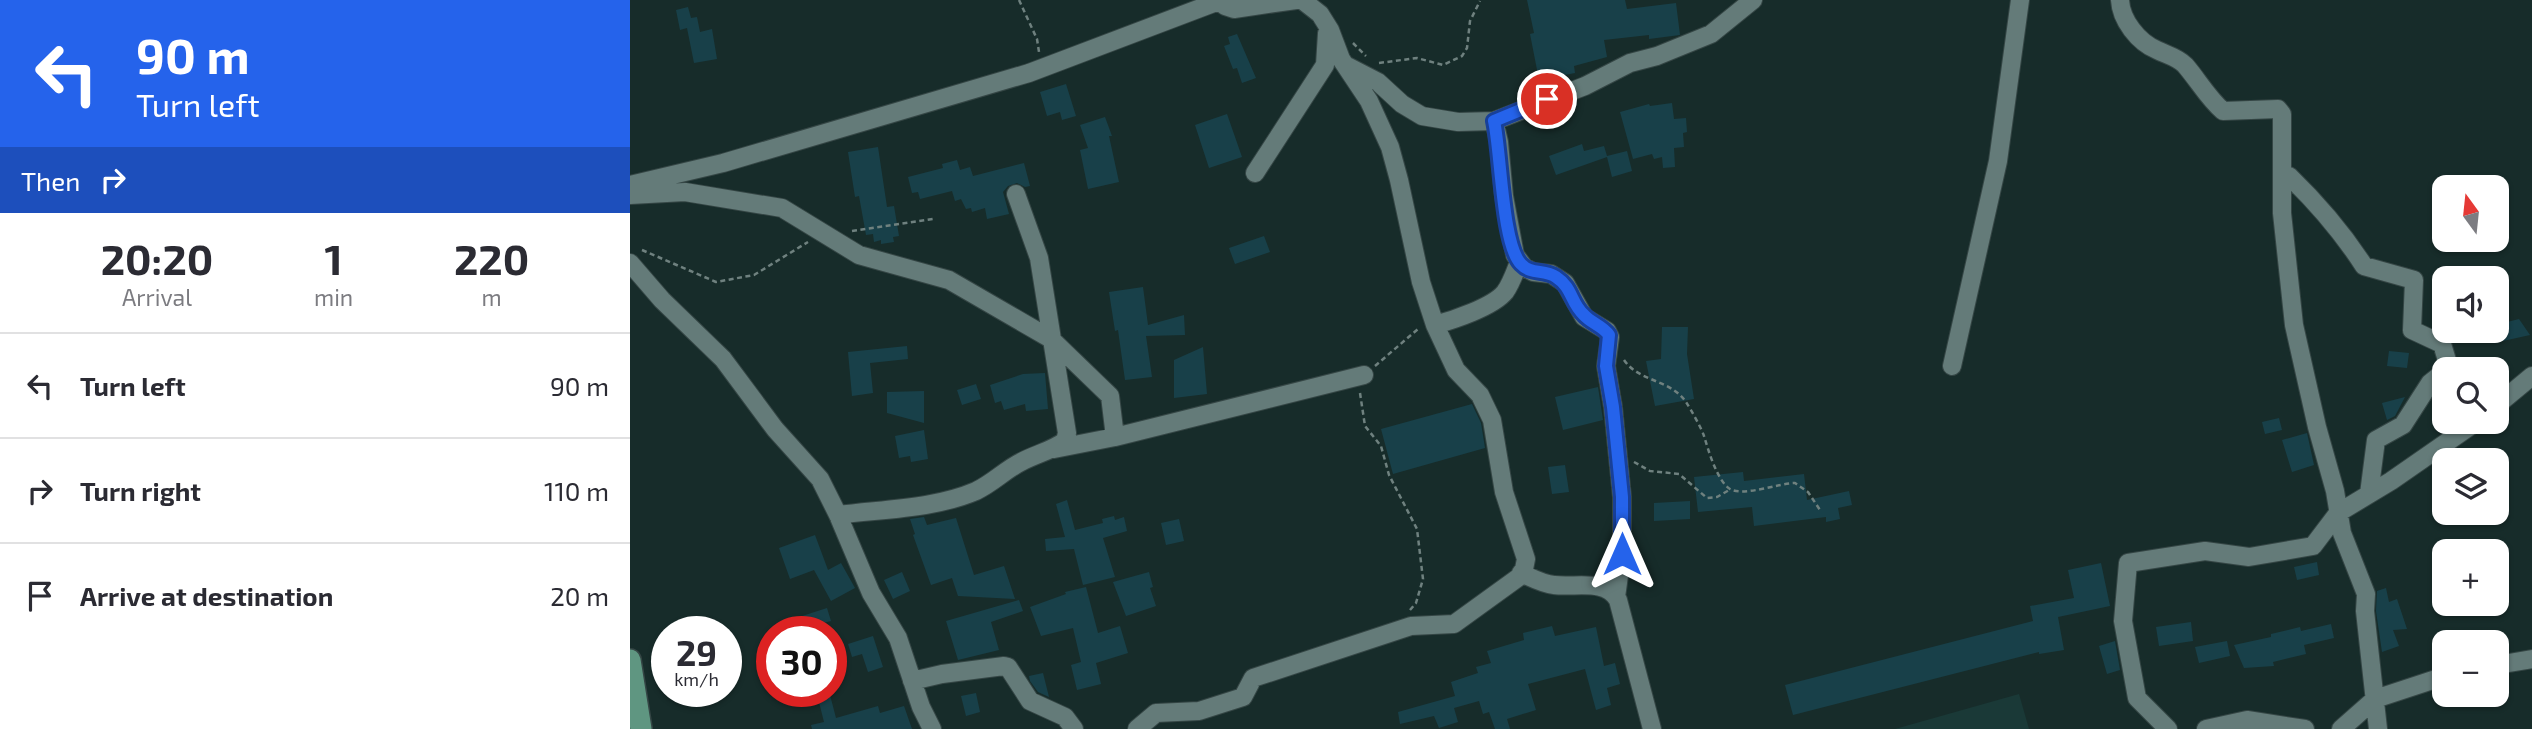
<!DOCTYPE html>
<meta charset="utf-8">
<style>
body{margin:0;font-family:"Exo 2",sans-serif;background:#f2f2f3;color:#2b2b33;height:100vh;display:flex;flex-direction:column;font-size:26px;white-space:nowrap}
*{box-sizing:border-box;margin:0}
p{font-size:23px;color:#7c7c81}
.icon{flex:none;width:38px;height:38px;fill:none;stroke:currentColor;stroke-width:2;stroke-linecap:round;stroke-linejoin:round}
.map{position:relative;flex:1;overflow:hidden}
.sheet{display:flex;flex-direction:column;background:#fff;width:630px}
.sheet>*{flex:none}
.hud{background:#2563eb;color:#fff;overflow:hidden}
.needle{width:46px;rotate:345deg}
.controls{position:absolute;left:1802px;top:175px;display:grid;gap:14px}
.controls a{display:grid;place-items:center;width:77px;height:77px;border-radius:14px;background:#fff;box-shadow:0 2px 5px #0004;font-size:35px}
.speed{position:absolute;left:21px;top:616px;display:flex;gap:14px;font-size:35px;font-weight:700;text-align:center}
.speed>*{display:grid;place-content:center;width:91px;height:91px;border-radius:50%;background:#fff;box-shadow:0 2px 5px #0004;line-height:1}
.speed small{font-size:18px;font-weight:400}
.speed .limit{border:10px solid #d22;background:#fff;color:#111}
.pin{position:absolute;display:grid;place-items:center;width:60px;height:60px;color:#fff;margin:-30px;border:4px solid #fff;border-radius:50%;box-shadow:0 2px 7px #0007}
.me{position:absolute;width:77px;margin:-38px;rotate:0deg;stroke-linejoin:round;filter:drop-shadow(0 0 5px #0008)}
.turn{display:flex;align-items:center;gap:24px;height:147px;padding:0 21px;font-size:32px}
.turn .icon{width:91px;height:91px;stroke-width:2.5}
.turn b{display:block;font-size:49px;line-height:60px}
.then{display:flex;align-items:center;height:66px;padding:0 21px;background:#0003;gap:14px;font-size:26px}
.eta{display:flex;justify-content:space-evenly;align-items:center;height:119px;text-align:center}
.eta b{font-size:42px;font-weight:700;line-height:49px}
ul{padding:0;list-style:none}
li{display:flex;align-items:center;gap:21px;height:105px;padding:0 21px;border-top:2px solid #e1e1e2}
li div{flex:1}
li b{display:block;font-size:26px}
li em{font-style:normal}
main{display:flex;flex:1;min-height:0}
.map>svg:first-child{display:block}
</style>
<main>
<section class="sheet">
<div class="hud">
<div class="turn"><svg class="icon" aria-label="left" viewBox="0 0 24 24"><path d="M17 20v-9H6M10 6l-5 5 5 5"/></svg><div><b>90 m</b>Turn left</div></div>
<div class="then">Then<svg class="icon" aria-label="right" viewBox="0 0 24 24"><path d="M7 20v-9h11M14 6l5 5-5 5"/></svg></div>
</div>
<div class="eta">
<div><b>20:20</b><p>Arrival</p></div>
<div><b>1</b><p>min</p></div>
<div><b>220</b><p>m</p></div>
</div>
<ul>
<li><svg class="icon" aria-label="left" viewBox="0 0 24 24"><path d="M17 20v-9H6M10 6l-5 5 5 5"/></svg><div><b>Turn left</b></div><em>90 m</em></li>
<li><svg class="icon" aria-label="right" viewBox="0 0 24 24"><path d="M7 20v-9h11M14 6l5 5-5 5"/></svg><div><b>Turn right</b></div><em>110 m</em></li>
<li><svg class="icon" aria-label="arrive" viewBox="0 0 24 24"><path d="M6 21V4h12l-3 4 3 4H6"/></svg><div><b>Arrive at destination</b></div><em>20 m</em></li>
</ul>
</section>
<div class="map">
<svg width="1902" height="729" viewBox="0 0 1902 729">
<rect width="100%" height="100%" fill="#172c2a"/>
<path fill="#1a3937" d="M1389 694 1399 729H1265Z"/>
<path fill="#184049" d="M897 0H995L997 9 1046 3 1050 35 1019 39V35L974 40 977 57 944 66 945 73 909 80 900 34 904 33Z
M58 7 61 18 67 17 70 32 82 29 87 59 64 63 57 28 50 30 46 10Z
M607 34 626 78 612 83 607 68 603 69 594 46 600 44 598 37Z
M436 84 446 116 432 120 430 112 417 116 410 92Z
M1042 103 1044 119 1056 118 1057 132 1053 133 1054 147 1044 148 1045 167 1033 168 1032 157 1024 159 1022 154 1003 159 990 112 1019 104 1020 106Z
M597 114 612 157 579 168 565 125Z
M475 117 482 136H479L489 182 458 189 450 150 458 148 450 125Z
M952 144 954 151 974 146 977 156 997 151 1002 171 982 177 977 157 926 175 919 156Z
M248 147 257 207 264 206 269 236 263 237 264 242 251 244V240L244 242 243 234 236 235 229 196 225 197 218 152Z
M327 160 330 170 340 167 343 176 394 163 400 186 395 187 387 183 378 186 373 192 379 214 357 219 355 208 342 212 341 208 336 209 331 199 325 201 322 191 290 199 288 192 282 193 278 177 313 168 312 164Z
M634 236 640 252 605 264 599 248Z
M513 287 518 325 554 315 555 335 516 336 522 377 495 380 488 330 485 331 479 292Z
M1889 319 1900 335 1873 341 1869 324Z
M1032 327H1058L1057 354 1064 399 1025 406 1016 361 1031 359Z
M277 346 278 359 240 363 243 393 222 396 218 352Z
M573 347 577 394 544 398V360Z
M1759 351 1779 353 1777 368 1757 366Z
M415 373 418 409 396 411 395 404 374 410 371 401 365 403 360 385 393 374Z
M346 384 351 399 332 405 327 390Z
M968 387 973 420 933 430 925 397Z
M294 391V423L257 413V392Z
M1775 397 1765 416 1757 420 1752 403Z
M842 404 851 423 855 448 763 474 751 429Z
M1649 418 1652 430 1635 434 1632 422Z
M294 430 298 459 281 462 280 456 269 458 265 436Z
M1677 433 1684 465 1662 472 1652 440Z
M935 465 939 492 922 494 918 467Z
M1113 472 1114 481 1174 474 1177 500 1219 491 1222 505 1208 508 1210 519 1196 522V517L1124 526 1122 507 1068 512 1064 477Z
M437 500 445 530 473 523 472 519 484 516 485 520 494 517 497 531 473 538 485 577 453 585 444 549 416 551 415 539 435 537 426 504Z
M1060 501V519L1024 521V503Z
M294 517 297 525 326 518 344 575 374 566 385 599 328 596 322 578 301 585 283 535 285 534 280 519Z
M549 519 554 541 536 545 531 523Z
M185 535 198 570 211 563 225 588 201 601 184 570 160 579 149 548Z
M1687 562 1689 575 1667 580 1664 567Z
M1471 563 1480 606 1428 617 1434 650 1409 654V652L1163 715 1155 685 1403 621 1400 606 1444 598 1438 570Z
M272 572 280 591 263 599 254 580Z
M519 572 523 587 520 588 526 606 496 616 483 582Z
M456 587 468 633 490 626 498 653 466 663 471 684 447 690 441 665 451 662 443 628 411 636 400 607 436 594 435 592Z
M1756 588 1759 602 1767 599 1777 629 1763 630 1769 646 1752 652 1746 611 1747 591Z
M389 600 393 611 361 622 369 650 328 660 316 621Z
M197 608 201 621 193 623 196 632H174L169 617Z
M1561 622 1563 641 1529 646 1526 627Z
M1701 624 1704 638 1674 645 1676 654 1643 662 1644 666 1614 668 1604 645 1641 637V634L1670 627 1671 631Z
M922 626 925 636 966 627 974 666 985 663 990 684 977 688 981 705 966 710 955 669 898 684 906 710 877 719 880 729H865L859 712 853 714 849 701 824 708 828 722 809 728 804 716 770 724 768 712 825 696 821 682 848 673 846 667 861 663 857 651 894 640 893 633Z
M243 636 253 667 238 672 232 654 222 657 218 644Z
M1485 641 1490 670 1477 674 1469 646Z
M1597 641 1600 656 1569 663 1565 647Z
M413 673 419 697 408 692 400 681 399 676Z
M346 693 350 712 336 716 331 696Z
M200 695 206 718 248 706 250 713 274 706 282 729H182L181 725 194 722 188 698Z"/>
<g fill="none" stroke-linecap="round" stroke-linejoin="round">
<g stroke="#354645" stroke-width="20">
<path id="minor" d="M588 0 595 6 604 9 666 0
M1490 0C1491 20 1508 42 1527 50 1537 55 1547 57 1555 65 1568 80 1578 98 1593 111L1648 109 1652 114V213L1664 325 1687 427 1705 491 1712 533 1736 594 1735 611 1748 729
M717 66 748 82 772 104 792 116 828 122 864 121 955 86 1000 63 1027 56 1081 34 1123 0
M864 121 869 142 874 196 885 255 894 267 903 272 921 274 935 283 954 317 977 331 980 337 976 366 983 407 992 497V554L986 597
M625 173 695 65 697 33
M1659 176C1688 204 1712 232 1734 266L1784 280 1782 330 1812 344 1819 367 1817 369
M0 185 93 163 399 73 589 1
M0 195 55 192 152 208 229 255 319 280 421 339 480 396 485 437 424 449
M0 263 32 300 93 359 145 429 190 479 208 515 241 593 268 638 291 707 302 729
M805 325C823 320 863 307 875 292 881 284 885 272 889 262
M1322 366 1368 161 1390 0
M1867 405 1902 376
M485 437 734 375
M1739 494 1746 440 1773 425 1800 383 1815 371
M208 515C253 509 304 509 346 491 363 483 375 470 391 462 406 454 421 451 435 441L437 433 409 258 386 194
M891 573C902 578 913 584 924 585 945 588 976 578 988 600L1022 729
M1867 665 1902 659
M282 681 312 674 374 666 378 667 400 701 435 717 444 729
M507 729 526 713 569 711 613 697 623 678 781 626 824 624 889 577 894 569 896 559 874 492 862 420 850 395 826 370 805 325 791 282 769 180 760 147 739 101 711 59 700 30 690 14 672 0
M1538 729 1507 698 1493 621 1498 563 1575 551 1619 557 1683 546 1708 513 1761 481 1846 422
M1576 729 1617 720 1675 729
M1711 729 1745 699 1815 676"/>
</g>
<g stroke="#354645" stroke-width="24">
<path id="major" d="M0 660 11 729"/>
</g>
<path stroke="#6f817f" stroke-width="2.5" stroke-dasharray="5 3.5" stroke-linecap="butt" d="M389 0 407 39 409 52
M723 43 736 56
M749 63 787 58 813 65 832 56 837 48 840 21 850 1
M222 231 303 219
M12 250 86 282 124 275 178 242
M994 360C1009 382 1040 379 1056 402 1061 410 1071 427 1074 436 1078 449 1087 481 1100 489 1114 497 1149 483 1165 483L1178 492 1190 510
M745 366 788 329
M730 393 735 426 751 446 759 475 787 529 793 579 786 603 780 610
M1004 462 1020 471 1049 474 1077 498 1087 497 1101 489"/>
<use href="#minor" stroke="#647b79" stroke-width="18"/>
<use href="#major" stroke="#5f9681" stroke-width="21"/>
</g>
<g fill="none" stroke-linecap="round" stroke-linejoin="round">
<g stroke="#184099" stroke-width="18">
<path id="route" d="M917 99 864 121C871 152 872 245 891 264 901 275 914 269 926 277 943 288 940 302 954 315 961 323 973 326 979 335L976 366 983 407 992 497V554"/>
</g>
<use href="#route" stroke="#2563eb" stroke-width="12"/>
</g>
</svg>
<div class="controls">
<a><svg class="needle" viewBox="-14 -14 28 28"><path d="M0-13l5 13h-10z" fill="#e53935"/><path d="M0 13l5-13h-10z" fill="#7c7c81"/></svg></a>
<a><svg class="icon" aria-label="sound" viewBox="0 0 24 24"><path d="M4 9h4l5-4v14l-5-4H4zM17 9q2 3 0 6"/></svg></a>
<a><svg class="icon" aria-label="search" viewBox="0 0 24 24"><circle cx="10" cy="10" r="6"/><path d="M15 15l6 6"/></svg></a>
<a><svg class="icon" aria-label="layers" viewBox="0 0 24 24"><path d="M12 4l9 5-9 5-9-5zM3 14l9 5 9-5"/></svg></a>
<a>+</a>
<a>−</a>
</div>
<div class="speed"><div>29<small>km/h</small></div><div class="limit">30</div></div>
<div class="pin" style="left:917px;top:99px;background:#d93025"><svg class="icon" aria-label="arrive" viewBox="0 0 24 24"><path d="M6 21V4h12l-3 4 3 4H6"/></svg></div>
<svg class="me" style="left:992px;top:554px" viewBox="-20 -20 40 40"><path d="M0-17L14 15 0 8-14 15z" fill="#2563eb" stroke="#fff" stroke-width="4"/></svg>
</div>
</main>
